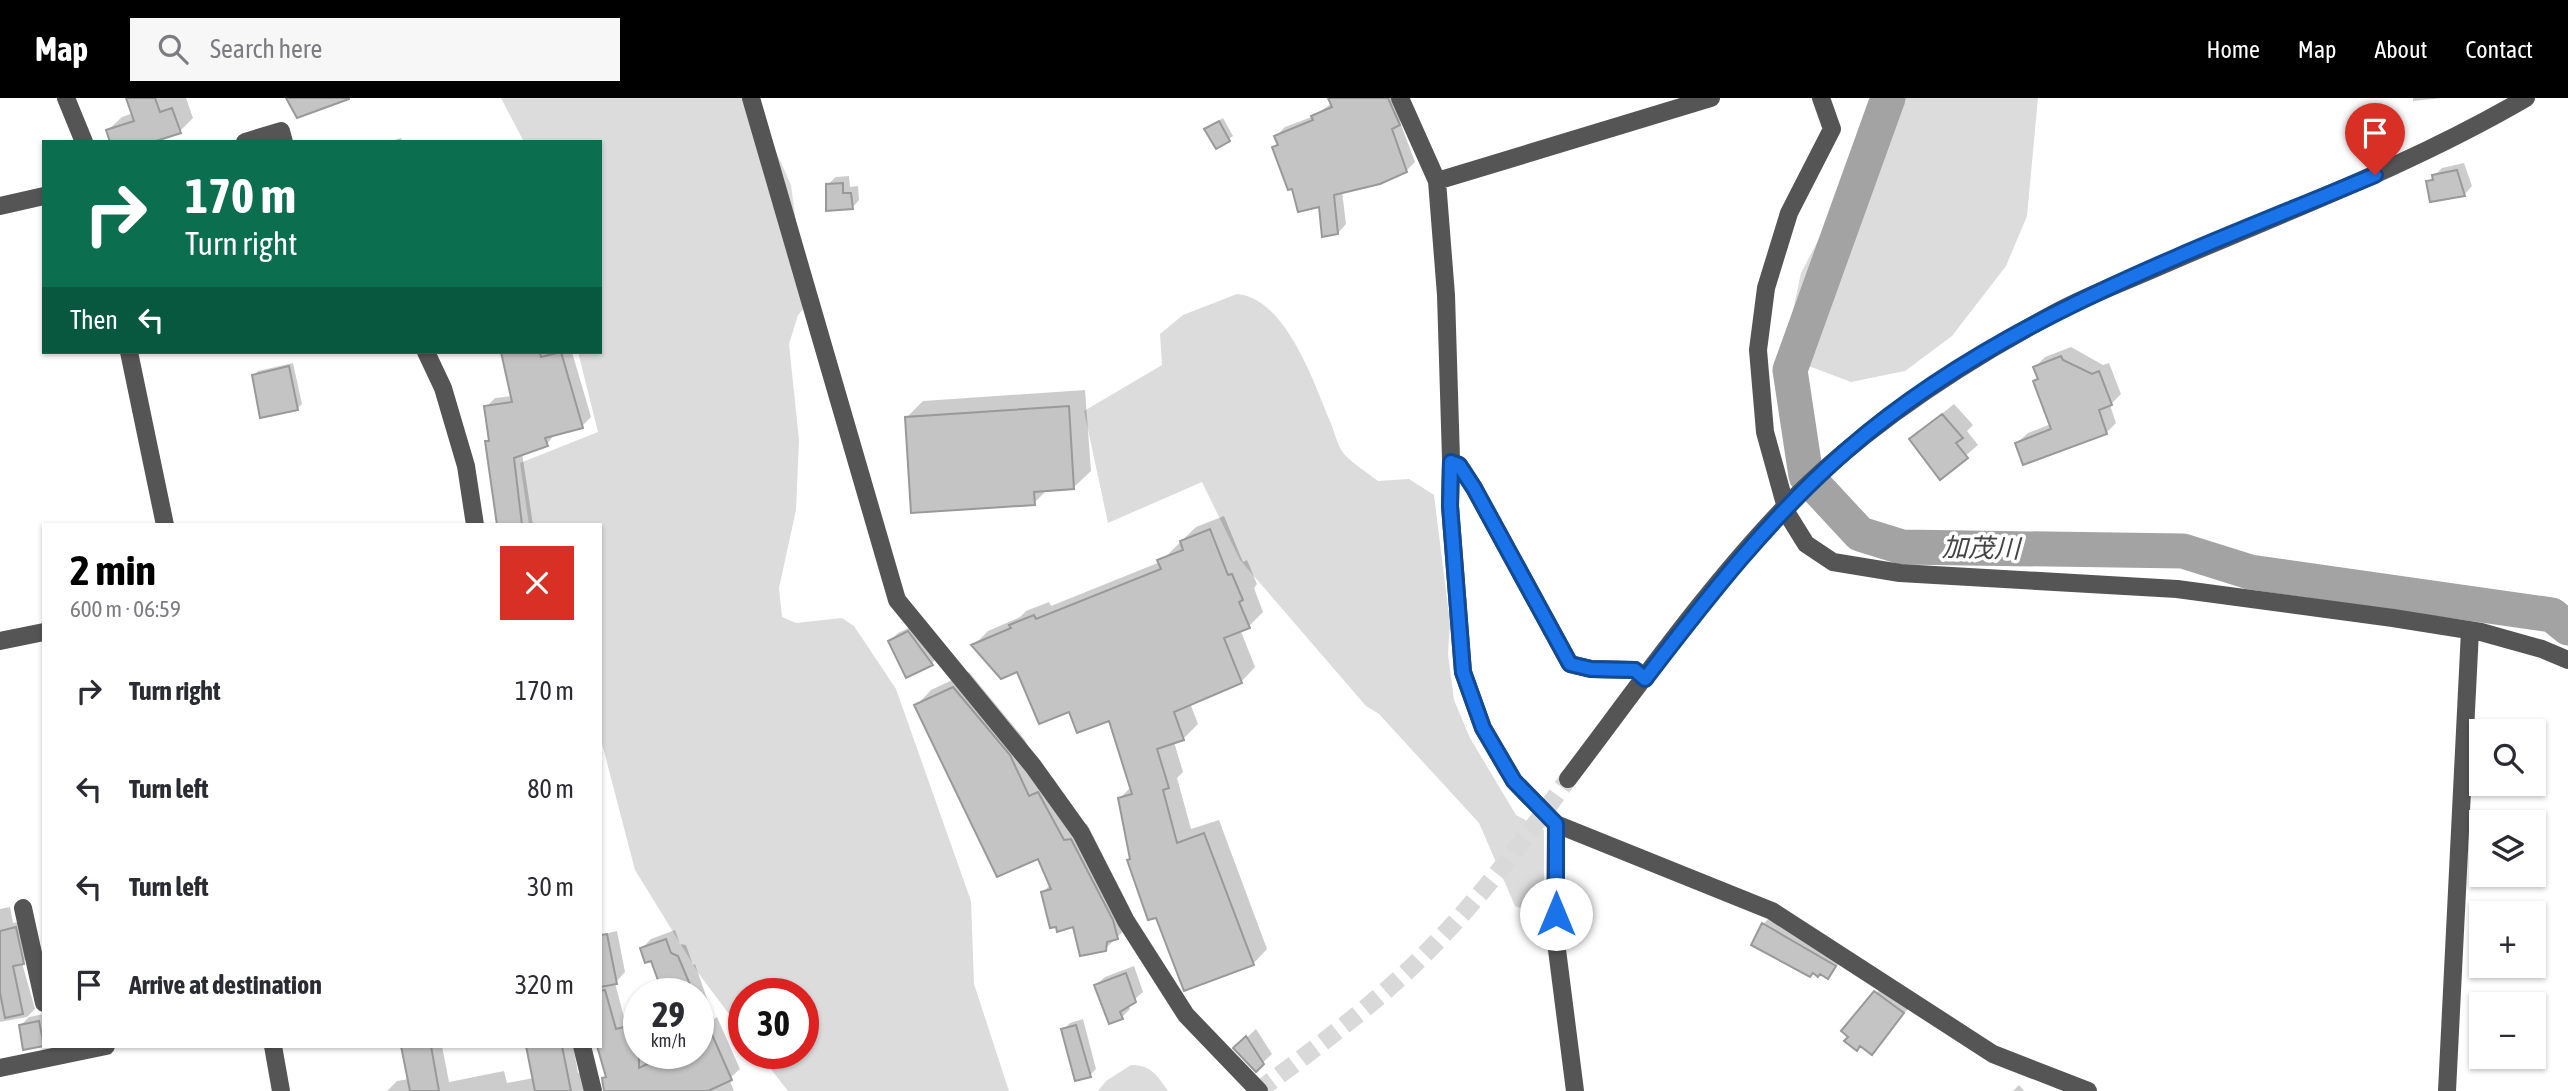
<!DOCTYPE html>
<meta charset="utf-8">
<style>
body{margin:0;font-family:"Asap Condensed","Noto Sans JP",sans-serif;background:#f7f7f7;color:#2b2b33;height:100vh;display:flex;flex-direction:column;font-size:26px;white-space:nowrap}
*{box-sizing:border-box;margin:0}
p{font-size:23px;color:#7c7c81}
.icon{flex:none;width:38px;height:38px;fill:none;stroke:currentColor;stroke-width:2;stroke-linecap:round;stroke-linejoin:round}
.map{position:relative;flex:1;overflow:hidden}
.panel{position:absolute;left:42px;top:425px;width:560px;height:525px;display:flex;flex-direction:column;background:#fff;border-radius:0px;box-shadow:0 2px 5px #0004}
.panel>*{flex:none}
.guide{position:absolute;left:42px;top:42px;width:560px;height:214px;border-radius:0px;box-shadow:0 2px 5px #0004;background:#0b6e4f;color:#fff;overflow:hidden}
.tools{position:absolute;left:2469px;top:621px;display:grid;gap:14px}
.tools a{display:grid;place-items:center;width:77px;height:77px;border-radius:0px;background:#fff;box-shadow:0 2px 5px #0004;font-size:35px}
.speed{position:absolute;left:623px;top:880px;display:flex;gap:14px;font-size:35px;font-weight:700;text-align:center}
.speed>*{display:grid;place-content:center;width:91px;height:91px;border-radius:50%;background:#fff;box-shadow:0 2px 5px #0004;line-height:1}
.speed small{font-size:18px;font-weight:400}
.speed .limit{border:10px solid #d22;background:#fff;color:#111}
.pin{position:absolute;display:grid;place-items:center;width:60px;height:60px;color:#fff;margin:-72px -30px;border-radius:50% 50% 50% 0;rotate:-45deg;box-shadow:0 0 7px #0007}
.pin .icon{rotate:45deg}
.me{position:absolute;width:77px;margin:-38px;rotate:0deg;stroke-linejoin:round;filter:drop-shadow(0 0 5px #0008)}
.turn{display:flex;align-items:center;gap:24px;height:147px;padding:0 28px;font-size:32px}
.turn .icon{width:91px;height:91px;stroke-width:2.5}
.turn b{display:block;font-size:49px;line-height:60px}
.then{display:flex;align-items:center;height:66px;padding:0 28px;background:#0003;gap:14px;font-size:26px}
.round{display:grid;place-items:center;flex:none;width:74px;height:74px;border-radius:0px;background:#f7f7f7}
.headline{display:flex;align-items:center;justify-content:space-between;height:119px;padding:0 28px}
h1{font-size:42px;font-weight:700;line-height:52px;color:#000}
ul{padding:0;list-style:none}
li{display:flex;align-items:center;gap:21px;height:98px;padding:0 28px}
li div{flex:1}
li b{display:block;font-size:26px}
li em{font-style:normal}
header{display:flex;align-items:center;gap:42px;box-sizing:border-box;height:98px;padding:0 35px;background:#000;color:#fff}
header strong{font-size:33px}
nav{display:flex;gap:38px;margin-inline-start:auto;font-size:24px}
.search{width:490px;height:63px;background:#f7f7f7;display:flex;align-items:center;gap:18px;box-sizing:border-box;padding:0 24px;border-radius:0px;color:#7c7c81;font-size:26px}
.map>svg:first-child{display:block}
</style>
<header>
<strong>Map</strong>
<div class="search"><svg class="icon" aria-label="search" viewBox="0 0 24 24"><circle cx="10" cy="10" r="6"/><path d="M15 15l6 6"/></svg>Search here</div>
<nav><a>Home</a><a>Map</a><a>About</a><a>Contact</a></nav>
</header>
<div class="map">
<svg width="2568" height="993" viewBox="0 0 2568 993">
<rect width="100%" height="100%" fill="#fff"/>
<path fill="#dcdcdc" d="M501 0H752L791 87 807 207 798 217 789 246 799 342 796 412 779 490 782 519 796 525 842 520 854 528 896 591 971 803 974 886 1009 993H788L759 956H803V896H744V936L699 876 635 772 600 638V427H529L520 365 598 334 578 254H600V44H524Z
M1893 0H2038L2027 118 2006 168 1952 238 1905 273 1851 284 1798 264 1788 237 1801 175Z
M1237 196C1285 200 1313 282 1329 321 1334 332 1337 347 1344 356 1353 366 1368 375 1378 383L1409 381 1434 397 1450 525 1448 556 1454 602 1470 640 1516 717 1544 732V808L1531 814 1515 808 1479 725 1379 616 1366 608 1240 462 1202 384 1108 425 1084 313 1162 267 1160 236 1183 217Z
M1131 967C1151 967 1157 977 1168 993H1098L1106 983Z"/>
<path fill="#0003" d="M128 0H186L193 20 180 33 108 32 122 19 133 15Z
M1330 0H1399L1407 18 1400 24 1415 64 1406 73 1342 93 1346 126 1338 135 1320 107 1293 89 1274 49 1279 44 1276 38 1285 29 1314 18 1332 5Z
M2413 0H2442L2413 3Z
M1223 20 1233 38 1229 41 1207 31Z
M401 40 402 44H388Z
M2464 65 2472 88 2465 96 2431 102 2428 84 2442 70Z
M849 78 850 89 858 88 859 102 852 110 828 86 836 79Z
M2071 249 2103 267 2109 265 2121 296 2110 307 2116 325 2106 335 2017 345 2028 335 2051 326 2035 283 2039 280 2035 269 2045 259Z
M511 254H572L591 319 582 328 555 336 547 346 522 355 533 427H498L486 344 491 340 486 309 495 300 520 297Z
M293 265 302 306 298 310 262 318 254 277 258 273Z
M1085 292 1091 373 1073 390 1048 391 1034 405 906 320 923 303Z
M1954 306 1973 327 1967 333 1978 347 1941 379 1911 341Z
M1224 418 1243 464 1247 462 1257 486 1254 490 1263 514 1249 528 1240 531 1255 569 1241 584 1190 605 1198 626 1183 641 1174 644 1183 674 1177 680 1191 731 1219 722 1267 851 1253 866 1132 760 1120 700 1132 688 1110 621 1070 612 1018 571 974 547 988 533 1020 519 1026 513 1049 504 1051 508 1160 464 1196 429Z
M917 526 940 557 932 565 890 543 898 535Z
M969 574 1025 642 1044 684 1053 680 1079 728 1087 726 1128 807 1133 824 1105 851 1074 827 1043 794 1051 786 1039 758 916 608 931 592Z
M10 809 13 825 23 823 31 856 22 865 35 911 27 919 0 924V811Z
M1772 817 1843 859 1836 870 1828 879 1753 846 1763 826Z
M675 832 680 846 686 847 693 867 695 866 714 921 717 919 740 971 729 981 734 993H605L603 981 607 977 600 948V837L617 833 625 874 615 885 625 923 639 919V956H698V896H665L652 861 642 850 651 841Z
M1134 868 1143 894 1128 907 1130 911 1122 919 1096 887 1105 879Z
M1889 881 1916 901 1872 955 1843 933Z
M44 916V945L25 950 20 928 29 919Z
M1083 921 1096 971 1090 977 1063 932 1070 925Z
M1256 931 1272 956 1256 971 1236 950Z
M406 948H442L449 984 504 973 507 985 534 980 527 948H573L578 975 589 976 597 993H387L397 983 409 981Z
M2019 987 2024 993H2013Z"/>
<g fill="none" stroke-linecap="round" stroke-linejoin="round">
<path stroke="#a3a3a3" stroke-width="35" d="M1888 0 1790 272 1806 378 1860 436 1902 449 2183 453 2250 474 2552 517 2568 530"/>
</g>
<path fill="#c4c4c4" stroke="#999" stroke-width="2" d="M126 0H155L160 14 172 10 181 35 153 44H110L106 32 134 23Z
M286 0H349V1L297 20Z
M1328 0H1388L1400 27 1392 31 1407 74 1380 86 1334 97 1338 136 1322 139 1319 109 1298 114 1292 91 1288 92 1272 49 1278 47 1274 38 1313 22 1311 18 1332 9Z
M1219 23 1230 43 1216 51 1204 31Z
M2457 72 2465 98 2430 104 2426 83 2433 82 2432 77Z
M843 85V95H851L853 111 826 113V86Z
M501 254H540L541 259 561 254 583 330 545 340 548 348 514 360 522 427H497L485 343H489L484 308 512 304Z
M2061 258 2063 262 2092 276 2099 273 2112 307 2099 312 2107 336 2023 367 2015 345 2051 331 2033 283 2038 281 2033 269Z
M289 268 298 312 260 320 252 277Z
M1069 308 1074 391 1034 394 1035 407 911 415 905 319Z
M1942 316 1963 340 1956 345 1968 360 1940 382 1909 341Z
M1210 431 1228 477 1232 476 1243 502 1239 504 1250 530 1224 540 1242 585 1174 614 1184 642 1157 651 1169 690 1163 692 1177 745 1204 735 1254 867 1184 893 1156 820 1148 822 1127 762 1130 761 1118 700 1132 696 1109 623 1077 635 1069 614 1039 626 1017 574 1001 581 971 547 1011 530 1009 527 1034 517 1036 521 1161 471 1157 462 1183 452 1180 443Z
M908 533 933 567 906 580 888 543Z
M953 589 1010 657 1029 698 1038 694 1064 742 1071 741 1113 822 1118 841 1107 844 1106 853 1080 858 1073 829 1057 834 1056 829 1050 830 1041 794 1051 791 1038 761 997 779 914 607Z
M1762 825 1836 868 1828 881 1820 876 1818 879 1813 875 1810 879 1751 847Z
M16 829 24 866 13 868 23 916 5 920 0 895V833Z
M607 836 617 886 600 889V837Z
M666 841 671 855 678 858 691 889 672 896H663L651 863 645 865 640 850Z
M1126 875 1136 904 1120 914 1123 921 1109 926 1094 887Z
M605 892 616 931 624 929 626 936 639 932V970L668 956H698L699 907 732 982 708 993H604L602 980 606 979 597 948H600V893Z
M1874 893 1904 915 1872 957 1860 948 1857 953 1844 943 1848 939 1841 933Z
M39 923 44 948 23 952 19 927Z
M1076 927 1091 979 1075 983 1061 931Z
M1246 938 1264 966 1256 974 1233 950Z
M401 948H431L439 993H410Z
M526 948H562L571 993H535Z"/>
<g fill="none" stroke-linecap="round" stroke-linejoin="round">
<path stroke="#d9d9d9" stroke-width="18" stroke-dasharray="18 9" stroke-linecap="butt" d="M1258 993C1312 953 1375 906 1423 858 1477 804 1524 743 1568 681"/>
<path stroke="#555" stroke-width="18" d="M66 0 84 44
M751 0 897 502 1033 668 1081 735 1126 823 1186 917 1259 993
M1400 0 1437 83 1446 197 1451 361 1450 408 1463 574 1483 630 1514 683 1556 726 1772 813 1993 956 2088 993
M1821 0 1832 31 1789 115 1766 190 1758 252 1765 334 1788 417 1806 446 1833 464 1900 475 2177 491 2393 520 2481 534 2542 551 2568 562
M245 44 281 33 284 44
M1437 83 1711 0
M0 108 44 98
M129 254 165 427
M426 254 443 290 466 368 475 427
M1451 364 1459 367 1474 390 1570 566 1591 571 1635 572 1645 581
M0 543 44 534
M1568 681C1638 589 1706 491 1786 408 1863 329 1958 267 2055 215 2090 196 2129 182 2165 166 2287 113 2411 67 2526 0
M1556 726 1555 836 1575 993
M23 810 44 905
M273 948 281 993
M582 948 593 993
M0 970 106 948
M2447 993 2470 533"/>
</g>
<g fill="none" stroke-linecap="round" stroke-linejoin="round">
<g stroke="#114b97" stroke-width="18">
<path id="route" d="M1556 816V726L1514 683 1483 630 1463 574 1450 408 1451 364 1459 367 1474 390 1570 566 1591 571 1635 572 1645 581C1707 500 1770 419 1847 352 1997 221 2194 153 2375 77"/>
</g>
<use href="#route" stroke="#1a73e8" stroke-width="12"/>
</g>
<g text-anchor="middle" stroke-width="7" stroke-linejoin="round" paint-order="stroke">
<g font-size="26" font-style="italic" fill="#444" stroke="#fff">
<text transform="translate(1981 450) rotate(1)" y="9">加茂川</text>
</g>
</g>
</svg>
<div class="tools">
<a><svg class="icon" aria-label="search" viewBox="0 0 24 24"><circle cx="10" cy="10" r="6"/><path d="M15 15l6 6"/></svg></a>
<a><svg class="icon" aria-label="layers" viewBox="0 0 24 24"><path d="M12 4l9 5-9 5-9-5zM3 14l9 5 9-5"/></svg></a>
<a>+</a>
<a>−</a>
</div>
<div class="speed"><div>29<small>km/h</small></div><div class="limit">30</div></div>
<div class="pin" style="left:2375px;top:77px;background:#d93025"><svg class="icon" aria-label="arrive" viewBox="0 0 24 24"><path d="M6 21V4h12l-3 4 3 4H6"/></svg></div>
<svg class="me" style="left:1556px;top:816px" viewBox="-20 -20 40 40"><circle r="19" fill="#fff"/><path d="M0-13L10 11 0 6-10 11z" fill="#1a73e8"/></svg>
<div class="guide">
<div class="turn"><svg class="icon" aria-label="right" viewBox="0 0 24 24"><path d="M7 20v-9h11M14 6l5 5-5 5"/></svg><div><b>170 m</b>Turn right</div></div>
<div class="then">Then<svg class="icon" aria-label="left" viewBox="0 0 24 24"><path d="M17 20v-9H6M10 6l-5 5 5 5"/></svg></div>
</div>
<section class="panel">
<div class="headline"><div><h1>2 min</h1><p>600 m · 06:59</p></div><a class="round" style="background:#d93025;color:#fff"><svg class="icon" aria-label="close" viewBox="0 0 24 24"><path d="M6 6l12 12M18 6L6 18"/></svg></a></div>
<ul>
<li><svg class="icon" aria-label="right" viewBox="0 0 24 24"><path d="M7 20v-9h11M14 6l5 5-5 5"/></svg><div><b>Turn right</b></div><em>170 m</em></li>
<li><svg class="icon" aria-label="left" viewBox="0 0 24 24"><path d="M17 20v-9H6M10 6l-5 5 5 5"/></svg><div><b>Turn left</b></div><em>80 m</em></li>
<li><svg class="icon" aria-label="left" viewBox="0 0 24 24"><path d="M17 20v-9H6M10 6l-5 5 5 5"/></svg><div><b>Turn left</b></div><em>30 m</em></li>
<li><svg class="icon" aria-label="arrive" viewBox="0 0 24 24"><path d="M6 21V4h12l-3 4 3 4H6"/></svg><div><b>Arrive at destination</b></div><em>320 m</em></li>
</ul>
</section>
</div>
